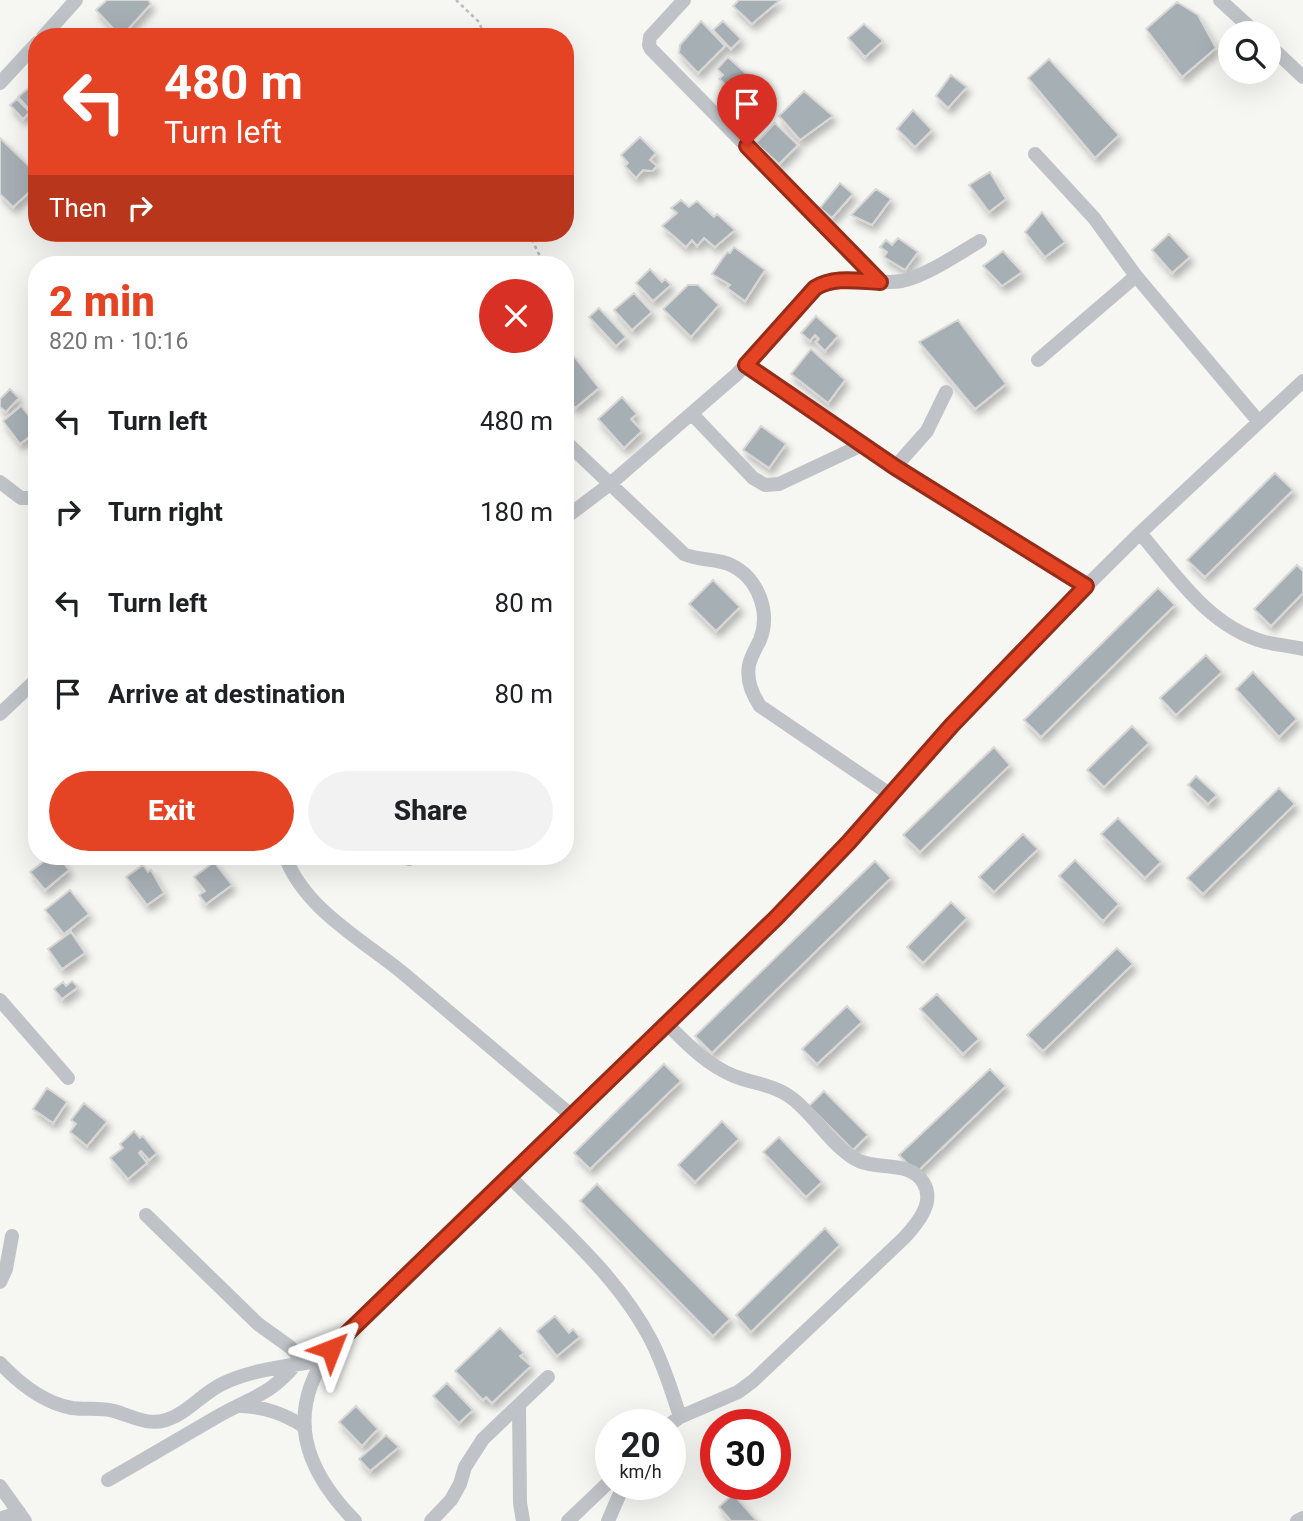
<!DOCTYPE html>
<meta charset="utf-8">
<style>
body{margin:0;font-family:Roboto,sans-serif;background:#f2f2f2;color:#202124;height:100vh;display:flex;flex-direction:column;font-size:26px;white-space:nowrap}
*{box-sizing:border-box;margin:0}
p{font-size:23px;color:#757577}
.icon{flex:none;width:38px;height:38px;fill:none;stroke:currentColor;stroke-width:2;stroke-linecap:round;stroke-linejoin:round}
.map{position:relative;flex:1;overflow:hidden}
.drawer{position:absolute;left:28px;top:256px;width:546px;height:609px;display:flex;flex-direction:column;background:#fff;border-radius:28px;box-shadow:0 7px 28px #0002}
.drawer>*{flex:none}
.guide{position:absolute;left:28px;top:28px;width:546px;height:214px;border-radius:28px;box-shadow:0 7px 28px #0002;background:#e54424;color:#fff;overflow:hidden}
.fabs{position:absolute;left:1218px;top:21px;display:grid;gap:14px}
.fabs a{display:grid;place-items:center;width:63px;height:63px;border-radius:50%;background:#fff;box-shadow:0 7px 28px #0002;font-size:35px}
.speed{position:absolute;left:595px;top:1409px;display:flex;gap:14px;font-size:35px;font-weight:700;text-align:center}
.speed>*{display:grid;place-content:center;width:91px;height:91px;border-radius:50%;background:#fff;box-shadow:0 7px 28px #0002;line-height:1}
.speed small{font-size:18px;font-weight:400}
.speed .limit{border:10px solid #d22;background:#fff;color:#111}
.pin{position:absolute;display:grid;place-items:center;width:60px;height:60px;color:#fff;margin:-72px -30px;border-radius:50% 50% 50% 0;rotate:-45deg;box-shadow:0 0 7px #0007}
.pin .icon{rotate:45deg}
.me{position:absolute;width:77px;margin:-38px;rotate:45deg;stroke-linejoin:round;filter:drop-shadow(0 0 5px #0008)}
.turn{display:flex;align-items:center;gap:24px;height:147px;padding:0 21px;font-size:32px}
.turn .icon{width:91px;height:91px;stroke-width:2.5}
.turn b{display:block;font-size:49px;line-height:60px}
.then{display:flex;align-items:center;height:66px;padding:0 21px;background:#0003;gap:14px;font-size:26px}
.round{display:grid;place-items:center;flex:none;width:74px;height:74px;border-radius:37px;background:#f2f2f2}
.headline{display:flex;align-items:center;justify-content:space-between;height:119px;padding:0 21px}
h1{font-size:42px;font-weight:800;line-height:52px;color:#e54424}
.action{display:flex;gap:14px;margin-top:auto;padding:14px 21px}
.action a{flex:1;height:80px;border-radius:42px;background:#e54424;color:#fff;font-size:28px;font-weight:800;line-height:80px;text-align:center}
.action a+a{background:#f2f2f2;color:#202124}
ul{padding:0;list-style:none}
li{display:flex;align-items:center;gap:21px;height:91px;padding:0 21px}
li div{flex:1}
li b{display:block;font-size:26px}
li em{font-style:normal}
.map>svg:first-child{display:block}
</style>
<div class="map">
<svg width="1303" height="1521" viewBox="0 0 1303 1521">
<defs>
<filter id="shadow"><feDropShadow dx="3.5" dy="6" stdDeviation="3.5" flood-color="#0004"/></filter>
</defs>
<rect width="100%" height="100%" fill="#f6f6f3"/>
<path fill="#a6afb4" stroke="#d8d7d5" stroke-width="2" filter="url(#shadow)" d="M107 0H148L151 4 121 37 96 10Z
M739 0H780L752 24 733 6Z
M1177 2 1198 15 1216 48 1182 77 1146 29Z
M701 21 725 46 698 73 679 53 680 45Z
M723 21 741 39 731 49 713 30Z
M864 24 883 41 865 57 848 38Z
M728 57 754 81 741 94 738 91 736 94 719 79 723 75 717 69Z
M1049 59 1119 135 1095 158 1028 78Z
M951 75 967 87 948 108 936 96Z
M37 81V118L18 97Z
M804 91 833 116 800 140 779 116Z
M17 99 30 112 23 119 10 105Z
M913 110 932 130 915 147 897 129Z
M775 123 798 145 779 164 756 143Z
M640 137 656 153 650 160 657 166 652 171 643 170 636 178 625 166 628 163 621 155Z
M0 138 37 174V185L13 207 0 194Z
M990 172 1006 199 989 212 969 185Z
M840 183 853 194 832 218 820 208Z
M876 189 891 199 872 225 851 215Z
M681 200 689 207 697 201 714 217 717 214 735 230 715 247 704 238 697 246 692 240 686 247 662 226 677 213 671 208Z
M1042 212 1065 242 1045 257 1025 232Z
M1169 234 1190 257 1172 273 1152 250Z
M898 238 918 252 905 270 884 257 887 252 880 247 886 240 892 245Z
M734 247 765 270 745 301 727 288 730 285 712 274 727 252 730 253Z
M1003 251 1022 272 1002 286 983 266Z
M650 269 662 282 665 279 671 285 653 301 636 283Z
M688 285H698L719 305 691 337 663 309Z
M634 293 652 312 632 330 614 310Z
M599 308 626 337 616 346 589 317Z
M816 316 838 336 825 351 816 342 819 339 815 335 810 341 801 333Z
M958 320 1006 384 975 409 919 342Z
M811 349 845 380 828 403 791 374Z
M572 354 599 388 575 408 565 396V359Z
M10 389 19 398 6 412 0 407V399Z
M622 397 637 414 631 419 642 431 624 448 598 419Z
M21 406 37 426V431L20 444 3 421Z
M761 426 786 444 769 468 743 450Z
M1275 473 1293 490 1205 577 1187 560Z
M1297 565 1303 571V593L1271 626 1254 609Z
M713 580 740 607 716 631 689 604Z
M1158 588 1175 605 1041 737 1024 720Z
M1206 655 1222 672 1176 715 1160 698Z
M1253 672 1297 719 1279 737 1236 689Z
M1132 726 1149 743 1104 787 1087 770Z
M994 747 1010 765 920 852 903 835Z
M1196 776 1217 795 1208 804 1188 785Z
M1279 788 1295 804 1203 894 1187 878Z
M1118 818 1161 862 1145 878 1101 834Z
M1023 834 1038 849 994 892 979 877Z
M51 856H58L69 870 45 890 30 872Z
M1075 860 1119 904 1103 921 1059 876Z
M875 861 891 878 712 1053 695 1036Z
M214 862 232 885 206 904 199 895 205 891 194 877Z
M143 865 148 872 151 870 164 893 147 905 126 877Z
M70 890 89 914 64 934 45 910Z
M951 902 967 918 923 963 907 947Z
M71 932 85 953 62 969 48 949Z
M1117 948 1133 964 1043 1051 1027 1035Z
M72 981 78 987 62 999 54 989 63 982 66 986Z
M937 994 979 1039 963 1054 920 1009Z
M847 1006 862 1022 817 1064 802 1049Z
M664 1064 681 1081 590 1169 574 1153Z
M990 1069 1006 1086 916 1173 899 1155Z
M47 1088 67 1102 53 1123 33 1109Z
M824 1091 868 1135 853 1150 809 1106Z
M84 1103 107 1122 87 1146 70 1132 76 1124 71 1120Z
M722 1121 739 1139 695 1182 678 1165Z
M134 1131 140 1138 143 1136 157 1153 149 1160 141 1151 139 1153 147 1163 128 1179 110 1158 123 1148 120 1144Z
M779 1137 822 1182 806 1197 763 1152Z
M597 1184 730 1319 713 1336 580 1201Z
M825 1228 840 1245 751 1332 736 1315Z
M555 1316 569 1333 573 1329 580 1337 557 1356 537 1331Z
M500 1328 524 1353 520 1356 531 1366 492 1403 486 1397 483 1400 455 1371Z
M447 1383 473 1410 459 1423 433 1396Z
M356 1406 378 1429 362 1446 339 1422Z
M386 1435 399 1447 370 1471 359 1459Z
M733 1494 757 1521H731L719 1507Z"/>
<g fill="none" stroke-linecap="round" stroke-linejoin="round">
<path stroke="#b9bcbe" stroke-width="2.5" stroke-dasharray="3.5 3.5" stroke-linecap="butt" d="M456 0 479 22 485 37
M565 119 572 118
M529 233 543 263"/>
<path stroke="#bfc3c7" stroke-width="14" d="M684 0 650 37 649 45 651 49 880 282
M1220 0 1256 33
M43 37 76 0
M1269 45 1303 77
M0 83 37 43
M1035 154 1094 218 1136 276 1259 422
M1038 360 1136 276
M746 365 895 467 1086 586
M692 414 753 478 765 485 779 484 862 445
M565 441 684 554C699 561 717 558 731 565 758 578 771 612 760 640 756 648 751 656 749 665 746 681 752 694 760 706L891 795
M895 467 927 431 946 392
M0 482 21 498H37
M565 518 610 484 737 374 815 288C840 271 873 286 902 281 926 276 958 254 980 241
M1140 533C1176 575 1209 627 1265 642 1278 645 1291 646 1303 649
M0 714 37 679
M285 856C304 909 363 940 404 974 460 1021 516 1068 571 1115
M407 856 409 859
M0 1000 68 1078
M667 1024C687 1044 707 1065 734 1076 754 1084 776 1085 793 1099 815 1116 834 1149 859 1161 879 1170 910 1161 923 1182 936 1202 917 1224 904 1238L753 1381 738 1392 680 1417 670 1424
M509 1176C559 1227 619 1277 652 1342 664 1366 672 1391 680 1417
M146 1215 258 1324 290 1347 305 1363
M0 1282 6 1269 12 1236
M0 1363C19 1383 43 1403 72 1408 86 1410 100 1407 114 1411 132 1416 147 1426 166 1420 186 1414 201 1395 220 1385 252 1369 289 1366 324 1360
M519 1405 520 1503 523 1521
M241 1406C266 1407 284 1414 305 1427
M108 1480C145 1459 182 1437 220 1415 252 1397 270 1395 295 1365
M0 1486 25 1521
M0 1519 19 1512
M355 1521C304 1469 284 1413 331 1349L761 933 849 842 1023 649 1140 533 1303 381
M431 1521 451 1500 460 1484 465 1467 483 1439 548 1377
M568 1521 611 1480
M608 1521 624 1484
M1297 1521 1303 1518"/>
</g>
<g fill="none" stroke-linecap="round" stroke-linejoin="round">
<g stroke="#952c17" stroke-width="18">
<path id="route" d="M331 1349 776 918 849 842 952 725 1086 586 895 467 746 365 815 288C834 276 858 281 880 282L747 146"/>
</g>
<use href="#route" stroke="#e54424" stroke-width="12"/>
</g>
</svg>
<div class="fabs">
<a><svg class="icon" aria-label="search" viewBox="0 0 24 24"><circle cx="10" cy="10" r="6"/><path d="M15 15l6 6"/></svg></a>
</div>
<div class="speed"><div>20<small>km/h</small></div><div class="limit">30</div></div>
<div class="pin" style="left:747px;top:146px;background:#d93025"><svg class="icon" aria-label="arrive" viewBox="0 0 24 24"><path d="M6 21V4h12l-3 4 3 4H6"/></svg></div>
<svg class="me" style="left:331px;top:1349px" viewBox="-20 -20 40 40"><path d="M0-17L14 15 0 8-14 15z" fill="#e54424" stroke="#fff" stroke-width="4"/></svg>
<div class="guide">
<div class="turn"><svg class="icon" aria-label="left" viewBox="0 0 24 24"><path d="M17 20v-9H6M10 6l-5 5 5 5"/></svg><div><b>480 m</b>Turn left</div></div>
<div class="then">Then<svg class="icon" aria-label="right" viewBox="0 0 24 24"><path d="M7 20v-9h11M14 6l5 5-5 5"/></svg></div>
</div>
<section class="drawer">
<div class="headline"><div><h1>2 min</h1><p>820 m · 10:16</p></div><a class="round" style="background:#d93025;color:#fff"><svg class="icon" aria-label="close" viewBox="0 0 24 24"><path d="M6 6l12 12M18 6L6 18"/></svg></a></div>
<ul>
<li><svg class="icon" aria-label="left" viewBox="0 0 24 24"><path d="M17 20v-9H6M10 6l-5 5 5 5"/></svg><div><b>Turn left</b></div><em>480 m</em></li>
<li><svg class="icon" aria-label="right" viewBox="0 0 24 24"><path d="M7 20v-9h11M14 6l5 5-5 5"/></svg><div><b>Turn right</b></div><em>180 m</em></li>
<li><svg class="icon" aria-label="left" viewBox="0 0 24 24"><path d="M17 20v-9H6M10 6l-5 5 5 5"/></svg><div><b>Turn left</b></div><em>80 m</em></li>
<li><svg class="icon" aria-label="arrive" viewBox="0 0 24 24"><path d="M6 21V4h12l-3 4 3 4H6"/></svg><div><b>Arrive at destination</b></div><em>80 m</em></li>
</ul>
<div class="action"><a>Exit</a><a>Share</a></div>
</section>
</div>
